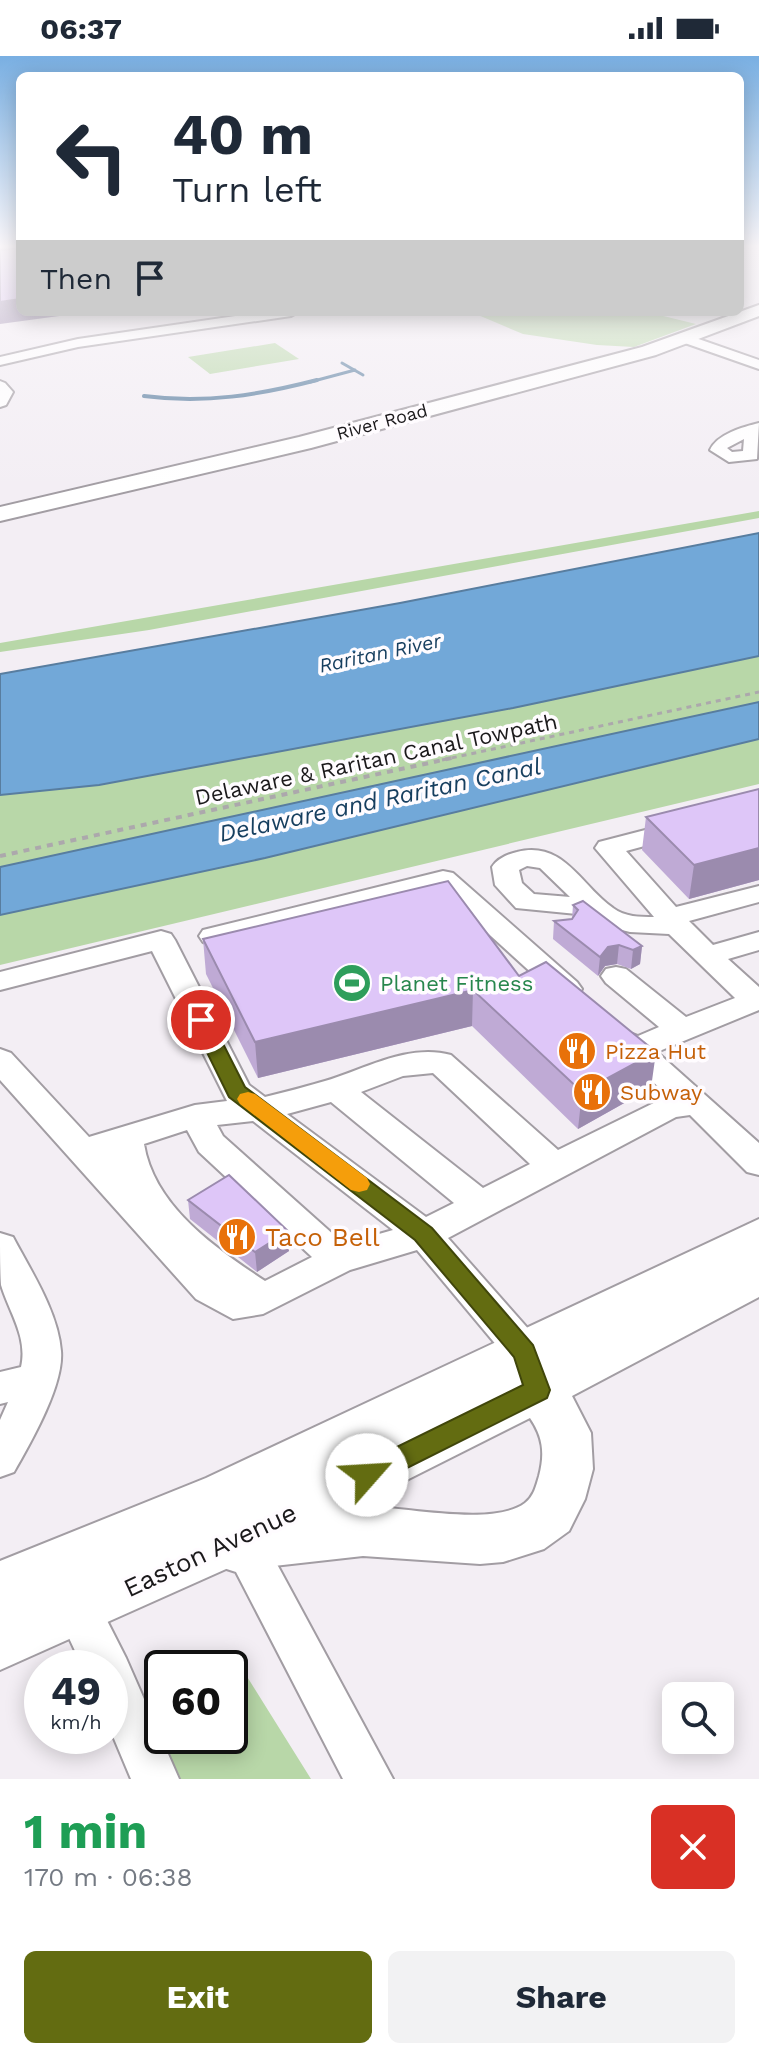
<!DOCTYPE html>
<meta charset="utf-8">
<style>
body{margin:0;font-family:"Work Sans",sans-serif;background:#f2f2f3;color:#1f2937;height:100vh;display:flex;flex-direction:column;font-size:30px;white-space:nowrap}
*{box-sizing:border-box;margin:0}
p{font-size:26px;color:#747a83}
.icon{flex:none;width:44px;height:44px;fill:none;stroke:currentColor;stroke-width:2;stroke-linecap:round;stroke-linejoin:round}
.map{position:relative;height:1723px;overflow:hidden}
.panel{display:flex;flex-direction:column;background:#fff;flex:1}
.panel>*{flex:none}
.top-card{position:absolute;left:16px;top:16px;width:728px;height:244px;border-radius:12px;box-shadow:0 4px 20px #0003;background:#fff;color:#1f2937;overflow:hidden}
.fabs{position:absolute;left:662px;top:1626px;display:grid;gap:16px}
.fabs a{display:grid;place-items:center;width:72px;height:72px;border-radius:12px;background:#fff;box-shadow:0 4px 20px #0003;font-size:40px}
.speed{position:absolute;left:24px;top:1594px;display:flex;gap:16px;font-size:40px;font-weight:700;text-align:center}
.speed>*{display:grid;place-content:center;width:104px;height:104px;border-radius:50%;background:#fff;box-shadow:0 4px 20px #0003;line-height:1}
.speed small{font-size:20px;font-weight:400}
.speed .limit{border:4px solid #111;border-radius:12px;background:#fff;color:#111}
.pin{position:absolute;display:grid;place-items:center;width:68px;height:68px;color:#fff;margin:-34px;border:4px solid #fff;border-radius:50%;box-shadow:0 2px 8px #0007}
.me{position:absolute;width:88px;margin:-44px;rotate:64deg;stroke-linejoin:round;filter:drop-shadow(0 0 6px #0008)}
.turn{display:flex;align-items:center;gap:28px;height:168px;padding:0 24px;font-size:36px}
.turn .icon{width:104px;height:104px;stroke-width:2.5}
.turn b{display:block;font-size:56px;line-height:68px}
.then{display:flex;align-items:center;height:76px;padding:0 24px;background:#0003;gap:16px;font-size:30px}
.round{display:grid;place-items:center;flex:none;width:84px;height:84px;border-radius:12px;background:#f2f2f3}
.summary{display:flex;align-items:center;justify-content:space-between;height:136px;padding:0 24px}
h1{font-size:48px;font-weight:700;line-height:60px;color:#1e9e55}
.primary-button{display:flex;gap:16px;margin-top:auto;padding:16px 24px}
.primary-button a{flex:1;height:92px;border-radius:12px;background:#636c11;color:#fff;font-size:32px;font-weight:700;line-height:92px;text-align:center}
.primary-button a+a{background:#f2f2f3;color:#1f2937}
.status{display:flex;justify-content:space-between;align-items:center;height:56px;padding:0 40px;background:#fff;direction:ltr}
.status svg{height:22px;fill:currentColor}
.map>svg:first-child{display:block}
</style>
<div class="status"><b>06:37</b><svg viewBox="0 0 49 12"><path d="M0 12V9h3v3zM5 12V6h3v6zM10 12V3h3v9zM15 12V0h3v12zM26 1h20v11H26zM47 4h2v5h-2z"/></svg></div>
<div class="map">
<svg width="759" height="1723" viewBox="0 0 759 1723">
<rect width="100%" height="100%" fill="#f3eef4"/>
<path fill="#b8d7a8" d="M471 256H647L696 268 634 291 597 289 523 278Z
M275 287 299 303 210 318 188 301Z
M759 455V462L149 574 0 596V587Z
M759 600V646L0 811V739L99 729 513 652Z
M759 683V728L0 909V859L265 802Z
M231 1595 311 1723H171L144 1659 162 1646V1680H230V1612H208Z"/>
<path fill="#72a8d8" stroke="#587d9f" stroke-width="2" d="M759 477V600L513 652 99 729 0 739V618L400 547Z
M759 646V683L265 802 0 859V811Z"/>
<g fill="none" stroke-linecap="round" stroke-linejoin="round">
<path stroke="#587d9f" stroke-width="3" d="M342 307 363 319
M310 326 355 314"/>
<path stroke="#587d9f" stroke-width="4" d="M144 340C205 348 259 339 317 324"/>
<g stroke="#a29da3" stroke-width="4">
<path id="minor" d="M263 256H298L291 260 78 291 0 309V301L78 283Z
M687 279 759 304V313L682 286V280Z
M0 325 5 327 13 336 6 349 0 351Z
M759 367 757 403 729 406 710 394C717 378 743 371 759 367ZM744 383 743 395 732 396 727 392Z
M680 765 689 768 693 773 689 778 626 795 676 851 759 830V846L689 865 713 889 759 876V894L728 903 759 931V954L657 996 759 1087V1119L747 1116 690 1059 676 1061 448 1182 539 1285 549 1311 544 1322 530 1327 516 1322 508 1303 417 1194 350 1214 263 1258 233 1263 196 1243 0 1024V993L11 997 89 1081 195 1049 227 1045 152 895 0 934V916L161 875 171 878 175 884 249 1029 265 1041C285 1036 305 1031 325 1025 365 1013 409 987 451 999L558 1094 668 1040 610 985 614 978 625 975 638 980 659 971 606 927 601 920 606 913 616 911 626 913 686 961 735 942 669 878 630 876 602 869 587 859 516 852 495 829 492 811C497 803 508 798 517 796 564 784 581 830 613 852 625 861 640 861 654 861L595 792 599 786ZM527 810 540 812 570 841 534 838 522 827 519 814ZM433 1017 530 1108 483 1132 361 1036 403 1020ZM331 1046 454 1147 426 1161 287 1058ZM253 1065 393 1174 344 1188 223 1080 217 1069ZM187 1074 199 1096 312 1201 265 1225C215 1192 154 1150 144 1088Z
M443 815 453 817 577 926 582 933 577 940 567 942 557 940 438 832 213 889 203 886 199 880 203 874Z
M0 1177 13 1181C31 1215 58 1256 61 1295 64 1329 31 1386 14 1416L0 1421V1364L8 1346 0 1348V1316L21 1311C28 1281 9 1256 1 1229 0 1214 0 1193 0 1177Z
M226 1474 265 1486 393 1723H343L236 1516 211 1508 205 1494 211 1480Z
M78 1533 94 1539 126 1602 179 1723H131L110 1673V1612H83L56 1554 62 1539Z"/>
</g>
<g stroke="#a29da3" stroke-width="4">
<path id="major" d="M759 249V260L656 299 311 392 0 465V451L299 381 642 291Z
M759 1163V1241L572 1340 591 1377 593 1413 585 1443 569 1475 544 1493 503 1506 480 1508 363 1500 247 1513 235 1509 0 1614V1505L206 1422ZM530 1362C543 1381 545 1397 539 1420 536 1430 534 1440 525 1447 492 1472 398 1449 355 1450Z"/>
</g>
<path stroke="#aca8ac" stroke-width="3" stroke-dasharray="5 5" stroke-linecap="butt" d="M442 704 759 636"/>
<path stroke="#aca8ac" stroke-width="4" stroke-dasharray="6 6" stroke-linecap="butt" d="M0 800 452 702"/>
<use href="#minor" fill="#fff" fill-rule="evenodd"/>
<use href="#major" fill="#fff" fill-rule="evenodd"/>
</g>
<path fill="#bfaad5" d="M759 733V824L689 843 642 794 646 761Z
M573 849 642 890 640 908 631 913 617 908 605 910 598 920 553 883 554 865 572 863Z
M203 883 519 920 651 1032 578 1073 472 970 258 1022 206 918Z
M188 1144 289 1195 257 1216 190 1163Z"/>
<path fill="#9b8bae" d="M20 243V256H74V258L0 268V246Z
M759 792V824L689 843 694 809Z
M619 889 617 908 605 910 598 920 600 901 608 891Z
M642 890 640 908 631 913 633 894Z
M473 934 472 970 258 1022 255 986Z
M656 996 651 1032 578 1073 582 1036Z
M288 1175 289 1195 257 1216 255 1196Z"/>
<path fill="#dec6f8" stroke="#9b8bae" stroke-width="2" d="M20 192V243L0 246V194Z
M759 733V792L694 809 646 761Z
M448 825 519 920 546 906 656 996 582 1036 473 934 255 986 203 883Z
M583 845 642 890 633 894 619 889 608 891 600 901 554 865 572 863 578 854 573 849Z
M229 1119 288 1175 255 1196 188 1144Z"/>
<linearGradient id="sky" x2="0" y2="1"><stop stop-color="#79afe2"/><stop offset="0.44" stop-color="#faf7fa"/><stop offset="1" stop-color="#faf7fa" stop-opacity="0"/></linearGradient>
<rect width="759" height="432" fill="url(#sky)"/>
<path fill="#636c11" stroke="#40460b" stroke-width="2" d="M201 958 211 964 245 1031 432 1172 533 1289 550 1334 547 1342 377 1427 367 1431 358 1427 354 1419 358 1410 523 1329 514 1301 415 1184 229 1041 191 964Z"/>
<path fill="#f59e0b" d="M248 1036 255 1038 367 1122 370 1128 367 1134 359 1136 351 1134 240 1048 237 1043 240 1038Z"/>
<defs>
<g id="stadium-disc" transform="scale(2)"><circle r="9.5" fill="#2e9e5b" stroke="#fffcff"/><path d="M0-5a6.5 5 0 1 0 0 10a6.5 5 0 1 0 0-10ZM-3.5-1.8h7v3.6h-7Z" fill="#fff"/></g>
<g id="restaurant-disc" transform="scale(2)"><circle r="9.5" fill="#e8710a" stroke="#fffcff"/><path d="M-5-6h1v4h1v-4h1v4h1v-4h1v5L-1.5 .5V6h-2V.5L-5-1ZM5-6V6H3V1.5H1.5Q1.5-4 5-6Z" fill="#fff"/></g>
</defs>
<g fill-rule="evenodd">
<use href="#stadium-disc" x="352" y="927"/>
<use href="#restaurant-disc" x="577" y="995"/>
<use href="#restaurant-disc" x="592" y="1036"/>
<use href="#restaurant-disc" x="237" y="1181"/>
</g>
<g text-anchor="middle" stroke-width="7" stroke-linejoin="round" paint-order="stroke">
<g font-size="18" fill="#1b191b" stroke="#fffcff">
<text transform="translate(382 366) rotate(-15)" y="6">River Road</text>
</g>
<g font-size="20" font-style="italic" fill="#163e5f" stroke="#fffcff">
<text transform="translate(380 597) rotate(-12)" y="7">Raritan River</text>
</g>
<g font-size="22" fill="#1b191b" stroke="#fffcff">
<text transform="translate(376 703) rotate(-12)" y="8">Delaware &amp; Raritan Canal Towpath</text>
</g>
<g font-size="22" fill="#27864d" stroke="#fffcff" text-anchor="start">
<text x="380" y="935">Planet Fitness</text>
</g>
<g font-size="22" fill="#c56008" stroke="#fffcff" text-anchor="start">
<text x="605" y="1003">Pizza Hut</text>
<text x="620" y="1044">Subway</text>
</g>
<g font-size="24" font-style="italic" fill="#163e5f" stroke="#fffcff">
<text transform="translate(380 744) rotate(-12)" y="8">Delaware and Raritan Canal</text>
</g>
<g font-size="26" fill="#c56008" stroke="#fffcff" text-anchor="start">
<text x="265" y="1190">Taco Bell</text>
</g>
<g font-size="26" fill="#1b191b" stroke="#fffcff">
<text transform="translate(210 1494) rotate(-25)" y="9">Easton Avenue</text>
</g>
</g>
</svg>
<div class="fabs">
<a><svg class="icon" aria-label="search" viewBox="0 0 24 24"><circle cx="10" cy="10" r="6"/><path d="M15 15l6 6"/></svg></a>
</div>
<div class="speed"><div>49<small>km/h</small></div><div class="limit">60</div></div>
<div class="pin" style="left:201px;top:964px;background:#d93025"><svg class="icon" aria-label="arrive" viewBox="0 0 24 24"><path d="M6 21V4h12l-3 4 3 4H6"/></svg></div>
<svg class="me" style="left:367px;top:1419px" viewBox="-20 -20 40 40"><circle r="19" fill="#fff"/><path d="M0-13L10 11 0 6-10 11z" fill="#636c11"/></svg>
<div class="top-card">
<div class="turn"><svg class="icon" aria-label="left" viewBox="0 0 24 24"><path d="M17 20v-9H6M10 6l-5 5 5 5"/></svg><div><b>40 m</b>Turn left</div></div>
<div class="then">Then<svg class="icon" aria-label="arrive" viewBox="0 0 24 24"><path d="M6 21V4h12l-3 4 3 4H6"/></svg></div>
</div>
</div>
<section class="panel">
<div class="summary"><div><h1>1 min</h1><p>170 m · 06:38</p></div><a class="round" style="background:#d93025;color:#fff"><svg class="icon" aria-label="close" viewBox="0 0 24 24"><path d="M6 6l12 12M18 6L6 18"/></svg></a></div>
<div class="primary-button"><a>Exit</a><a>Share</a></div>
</section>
